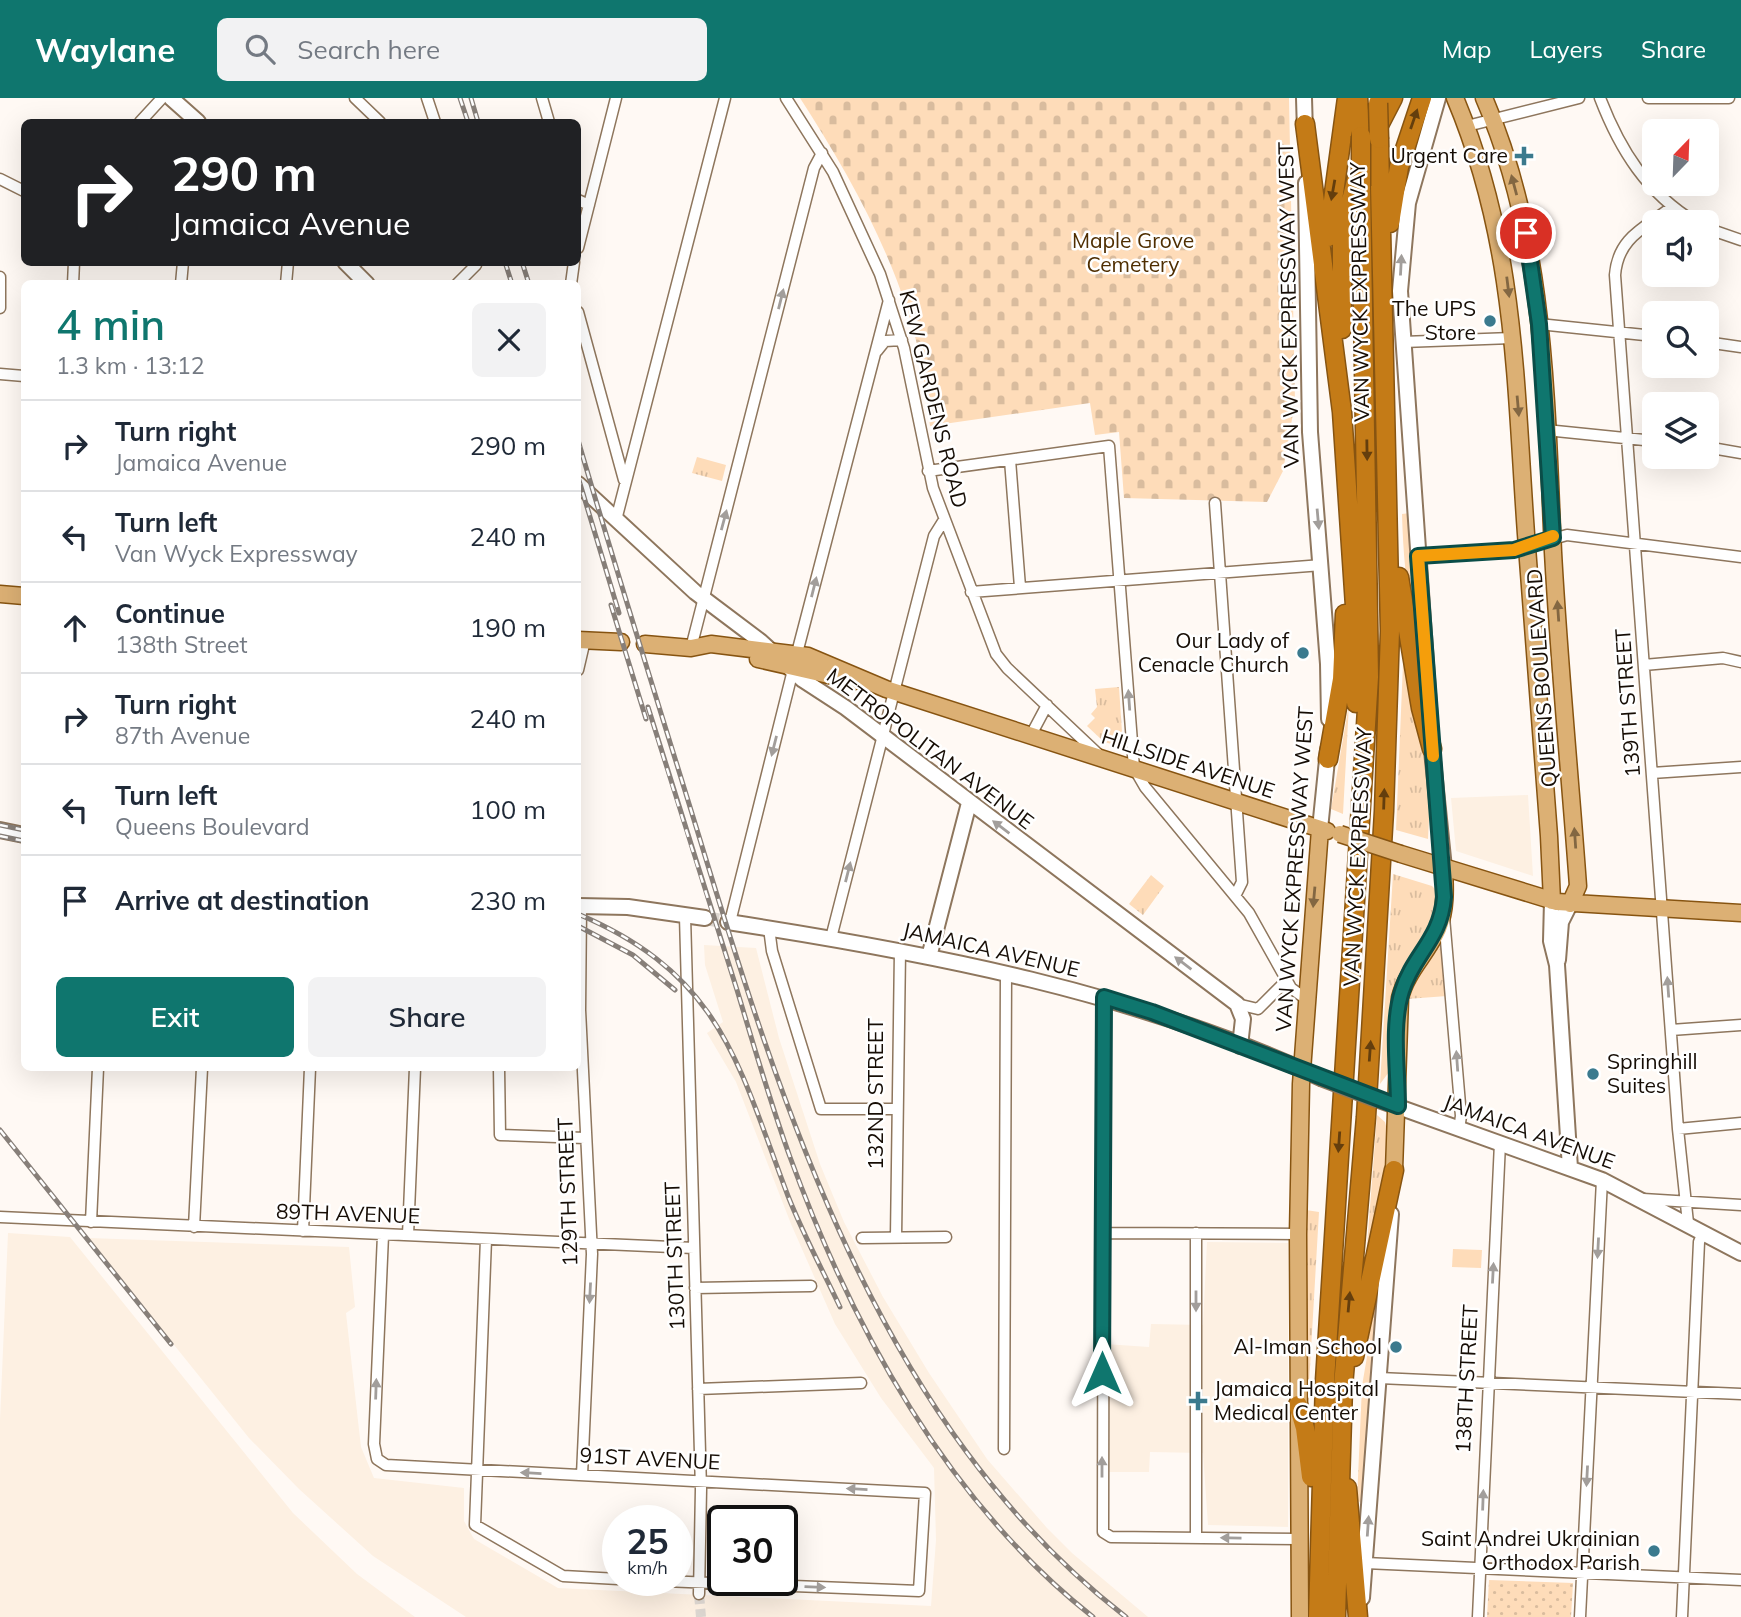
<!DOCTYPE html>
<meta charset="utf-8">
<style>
body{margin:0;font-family:Mulish,sans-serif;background:#f2f2f3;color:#1f2937;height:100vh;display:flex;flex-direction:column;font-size:26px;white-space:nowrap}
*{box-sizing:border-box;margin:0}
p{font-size:23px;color:#747a83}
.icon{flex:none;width:38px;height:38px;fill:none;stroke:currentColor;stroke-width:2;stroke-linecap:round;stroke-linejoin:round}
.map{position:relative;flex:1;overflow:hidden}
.side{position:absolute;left:21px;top:182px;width:560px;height:791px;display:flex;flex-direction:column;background:#fff;border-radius:10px;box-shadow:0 7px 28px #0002}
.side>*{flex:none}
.guide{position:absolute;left:21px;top:21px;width:560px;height:147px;border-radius:10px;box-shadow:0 7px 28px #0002;background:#202124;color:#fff;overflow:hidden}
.needle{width:46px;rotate:23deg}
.fabs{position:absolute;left:1642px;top:21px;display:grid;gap:14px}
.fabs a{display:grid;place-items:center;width:77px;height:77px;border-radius:10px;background:#fff;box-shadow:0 7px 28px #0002;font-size:35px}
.speed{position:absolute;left:602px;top:1407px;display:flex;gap:14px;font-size:35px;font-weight:700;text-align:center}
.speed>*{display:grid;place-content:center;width:91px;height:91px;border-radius:50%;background:#fff;box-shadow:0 7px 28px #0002;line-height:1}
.speed small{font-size:18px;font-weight:400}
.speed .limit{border:4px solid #111;border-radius:10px;background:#fff;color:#111}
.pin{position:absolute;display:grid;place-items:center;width:60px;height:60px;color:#fff;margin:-30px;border:4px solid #fff;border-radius:50%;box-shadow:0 2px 7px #0007}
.me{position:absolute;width:77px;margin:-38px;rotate:0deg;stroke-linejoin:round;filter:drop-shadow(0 0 5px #0008)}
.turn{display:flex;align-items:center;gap:24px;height:147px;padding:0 35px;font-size:32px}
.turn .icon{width:91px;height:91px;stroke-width:2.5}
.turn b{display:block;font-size:49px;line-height:60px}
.round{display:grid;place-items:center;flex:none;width:74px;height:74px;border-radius:10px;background:#f2f2f3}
.overview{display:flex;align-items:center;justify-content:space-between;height:119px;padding:0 35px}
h1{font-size:42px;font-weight:600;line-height:52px;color:#0f766e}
.action{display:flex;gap:14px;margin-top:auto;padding:14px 35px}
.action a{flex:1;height:80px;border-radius:10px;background:#0f766e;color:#fff;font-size:28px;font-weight:600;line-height:80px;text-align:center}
.action a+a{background:#f2f2f3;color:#1f2937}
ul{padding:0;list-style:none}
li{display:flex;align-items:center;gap:21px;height:91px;padding:0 35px;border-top:2px solid #e0e1e3}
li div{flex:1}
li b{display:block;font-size:26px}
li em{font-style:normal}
header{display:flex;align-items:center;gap:42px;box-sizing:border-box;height:98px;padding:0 35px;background:#0f766e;color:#fff}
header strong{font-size:33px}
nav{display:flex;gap:38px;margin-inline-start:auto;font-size:24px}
.search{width:490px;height:63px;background:#f2f2f3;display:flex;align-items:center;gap:18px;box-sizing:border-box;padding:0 24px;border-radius:10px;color:#747a83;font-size:26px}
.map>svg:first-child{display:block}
</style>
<header>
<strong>Waylane</strong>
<div class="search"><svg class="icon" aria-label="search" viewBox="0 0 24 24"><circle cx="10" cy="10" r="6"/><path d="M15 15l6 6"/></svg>Search here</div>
<nav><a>Map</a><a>Layers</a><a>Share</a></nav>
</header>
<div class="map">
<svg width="1741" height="1519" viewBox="0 0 1741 1519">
<defs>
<pattern id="grass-tufts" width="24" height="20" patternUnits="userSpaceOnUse" patternTransform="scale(1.75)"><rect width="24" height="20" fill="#fedcb9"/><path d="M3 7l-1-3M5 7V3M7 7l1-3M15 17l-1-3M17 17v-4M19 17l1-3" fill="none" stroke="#d9bc9e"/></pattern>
<pattern id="cemetery-stones" width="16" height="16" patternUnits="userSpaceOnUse" patternTransform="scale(1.75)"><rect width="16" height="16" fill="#fedcb9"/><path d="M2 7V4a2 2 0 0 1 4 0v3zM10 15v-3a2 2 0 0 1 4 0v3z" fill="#d9bc9e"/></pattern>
<pattern id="park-dots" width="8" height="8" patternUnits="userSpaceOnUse" patternTransform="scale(1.75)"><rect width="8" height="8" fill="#fedcb9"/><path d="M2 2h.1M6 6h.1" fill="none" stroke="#d9bc9e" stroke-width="1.8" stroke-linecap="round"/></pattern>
</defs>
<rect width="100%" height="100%" fill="#fff9f4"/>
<path fill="#fdf0e2" d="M1528 697 1533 778 1456 753 1451 700Z
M704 847 756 850 779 940 820 1066 844 1124 883 1199 929 1275 987 1361 1047 1430 1072 1455 1148 1519H466L373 1458 299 1391 249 1340 88 1140 349 1149 355 1209 346 1215 358 1323 361 1349 374 1380 464 1390V1423L474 1441 558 1490 931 1508 936 1442 934 1370 881 1300 835 1226 791 1126 736 984 707 935 723 924 705 867Z
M8 1135 70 1139 293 1415 357 1476 415 1519H0V1322Z
M1207 1144 1288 1145V1429L1208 1427 1203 1355 1150 1354 1149 1374H1107L1105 1246 1149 1249 1151 1226 1203 1227Z"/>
<path fill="url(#grass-tufts)" d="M697 359 726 367 722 383 692 375Z
M1410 415 1416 520 1414 526C1406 489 1403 454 1402 416Z
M1404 542 1431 680 1428 741 1396 732Z
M1119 589 1123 649 1104 644 1087 628 1095 620 1091 616 1097 609 1095 591Z
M1349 606 1343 716 1331 711Z
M1393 776 1432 788 1437 793 1435 819 1427 840 1393 894 1389 974 1380 986Z
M1151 777 1164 788 1143 817 1129 806Z
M1438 847 1443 851 1447 898 1407 901 1410 888Z
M1377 1017 1385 1024C1396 1057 1370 1162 1363 1201Z
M1306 1112 1319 1114 1307 1321Z
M1383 1165 1364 1407 1357 1402 1362 1288 1370 1241 1365 1240Z"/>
<path fill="url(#cemetery-stones)" d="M800 0H1289L1295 304 1283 373 1267 404 1124 400 1119 334 1095 337 1090 305 930 328C927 307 925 285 921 264 902 170 851 79 800 0Z"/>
<path fill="url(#park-dots)" d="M1489 1482 1573 1485 1571 1519H1487Z"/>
<path fill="#fedcb9" d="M1453 1151 1482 1152 1481 1170 1452 1169Z"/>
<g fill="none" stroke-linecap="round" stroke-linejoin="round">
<path stroke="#dcd6d0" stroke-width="10" stroke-dasharray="10 5" stroke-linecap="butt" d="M699 1496 701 1519"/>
<path stroke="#dcd6d0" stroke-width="14" stroke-dasharray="14 7" stroke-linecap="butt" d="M705 820 728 824"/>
<g stroke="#8e765d" stroke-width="13">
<path id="minor" d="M355 0 380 24
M427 0 435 24
M542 0 549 24
M786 0 833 74 880 176 904 250 933 390 996 556 1007 570 1098 656
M1600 0C1620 52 1647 95 1695 124
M1648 0H1729
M140 24 162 0
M1467 28 1579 0
M0 81 24 93
M578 102 589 107
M1672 109C1645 130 1618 139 1615 177L1678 1031 1688 1125
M1706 130 1741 142
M578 150 616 0
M0 179V210
M73 186 74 164
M181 186 183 164
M286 186 288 164
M457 186 476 167
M571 186 574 164
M578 214 624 382
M1539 226 1654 238
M1403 244 1512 240
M1706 244 1741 249
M877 253 885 243 902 242
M0 276 24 278
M1546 332 1654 343
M1706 349 1741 355
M1010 362 1020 489
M928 373 1109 348 1134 670 1145 689 1249 815 1291 890 1306 901
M1215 405 1242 784 1235 798
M616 422 725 0
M1418 459 1514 452 1567 437 1741 459
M971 494 1322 467
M691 550 814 70 822 55
M797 555 889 202
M1644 567 1723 560 1741 564
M578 572 585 542
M1031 637 1047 607
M1652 675 1741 669
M581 809 580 912 592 1156 582 1377
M685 818 701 1391 699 1496
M1444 819 1461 1018 1459 1031
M730 824 793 572
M769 830 772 853 821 1011H897
M831 840 934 438 944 422
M1104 899 1103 1434 1111 1439 1299 1441
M1237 906 1258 911 1287 882
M1671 932 1741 927
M499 970 500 1037 585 1040
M1678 1031 1741 1025
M1643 1101 1741 1107
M0 1119 694 1150
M91 1124 98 970
M194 1129 202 970
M303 1133 310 970
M1103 1135 1298 1136
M1196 1135V1440
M383 1137 374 1346 377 1361 386 1367 925 1395 919 1493 638 1482
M408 1137 415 970
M896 1139 900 853
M862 1140 946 1139
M486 1141 475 1427 563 1478 618 1481
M695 1190 811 1188
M1379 1280 1741 1296
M698 1291 861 1285
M1004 1351 1006 876
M1365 1465 1741 1482
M1478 1519 1500 1045
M1580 1519 1602 1082
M1682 1519 1699 1144 1703 1134"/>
</g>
<g stroke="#8e765d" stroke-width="18">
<path id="secondary" d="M171 0 198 24
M1304 0 1305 34
M1306 85 1310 334 1328 566 1329 621
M345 164 367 186
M578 386 695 494 760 543 803 582 846 610 1237 906 1243 921 1240 948
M1430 623 1400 193 1408 105 1438 0
M1431 643 1444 770
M1320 731 1328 652
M0 732 24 737
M1552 803 1551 843 1557 867 1570 1070
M578 808 628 809 705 820
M728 824C930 855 1134 894 1321 980
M929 859 969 705
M1558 862 1561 824 1570 806
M1379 1002 1602 1082 1741 1155
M1362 1500 1391 1116"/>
</g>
<g stroke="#875411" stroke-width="19">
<path id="primary" d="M1455 0C1516 145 1515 283 1526 436 1533 537 1542 637 1549 738L1552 803
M1484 0C1546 142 1546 302 1553 454 1559 565 1570 677 1578 788L1570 806
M0 496 24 498
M578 542 621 544
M645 546 691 550 711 546 808 558 886 591 1327 733
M758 561 855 583
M1401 756 1557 804 1741 815
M1394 1072 1400 900C1406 874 1427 856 1438 831 1446 812 1445 790 1444 770
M1300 1519 1298 1136 1301 986 1320 731"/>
</g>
<g stroke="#875411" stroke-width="21">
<path id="motorway" d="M1358 0 1361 38
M1305 26 1342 314 1356 523V605
M1377 31 1393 0
M1390 125 1399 69 1422 0
M1328 139 1347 0
M1342 231V138L1356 83
M1399 479 1421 610 1432 651
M1328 661 1342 581 1345 516
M1354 1259 1394 1072
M1298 1307 1305 1330 1311 1379
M1347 1390 1358 1519
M1318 1519 1325 1283 1369 579 1361 88
M1336 1519 1343 1288 1366 1019 1384 713 1390 533 1379 41"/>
</g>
<use href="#minor" stroke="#fff" stroke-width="10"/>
<use href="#secondary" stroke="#fff" stroke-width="14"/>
<use href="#primary" stroke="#dcb074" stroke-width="16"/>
<use href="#motorway" stroke="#c47b17" stroke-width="18"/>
<g stroke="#877f79" stroke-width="5">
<path id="rail" d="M460 0 468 24
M471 0 478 24
M505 164 512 186
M522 164 529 186
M578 342C615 469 655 595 694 722 781 1008 879 1328 1126 1519
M578 379 619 515
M611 507 646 621
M648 609C677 704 707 798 737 892 754 948 770 1004 790 1059 852 1229 948 1405 1093 1519
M0 727 24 732
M0 738 24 743
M578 816C722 877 738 966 788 1098 803 1136 823 1173 840 1209
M578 828 633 857 675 892
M0 1032 171 1246"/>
</g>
<use href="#rail" stroke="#fff" stroke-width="2.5" stroke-dasharray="8" stroke-linecap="butt"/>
<g stroke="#8e765d" stroke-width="18" stroke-linecap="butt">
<path id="secondary-bridge" d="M1321 980 1379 1002"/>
</g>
<g stroke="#875411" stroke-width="19" stroke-linecap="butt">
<path id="primary-bridge" d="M1340 736 1401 756"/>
</g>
<g stroke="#875411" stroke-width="21" stroke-linecap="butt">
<path id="motorway-bridge" d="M1378 5 1379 41
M1361 88V38"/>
</g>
<use href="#secondary-bridge" stroke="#fff" stroke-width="14"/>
<use href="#primary-bridge" stroke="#dcb074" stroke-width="16"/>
<use href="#motorway-bridge" stroke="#c47b17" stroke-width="18"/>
</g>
<defs><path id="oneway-solid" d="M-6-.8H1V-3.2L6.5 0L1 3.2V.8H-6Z" transform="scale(1.75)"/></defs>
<g fill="#643e0d">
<use href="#oneway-solid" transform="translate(1414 21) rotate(-71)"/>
<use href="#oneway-solid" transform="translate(1333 92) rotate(100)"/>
<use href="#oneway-solid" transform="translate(1367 352) rotate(89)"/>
<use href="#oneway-solid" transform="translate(1384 701) rotate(-88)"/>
<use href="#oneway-solid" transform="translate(1370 953) rotate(-86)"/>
<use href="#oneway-solid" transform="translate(1339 1044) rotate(94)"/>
<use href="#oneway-solid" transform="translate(1349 1204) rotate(-85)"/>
</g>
<g fill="#836742">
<use href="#oneway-solid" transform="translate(1514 87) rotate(-105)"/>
<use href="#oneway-solid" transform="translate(1508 189) rotate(83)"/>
<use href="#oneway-solid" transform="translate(1518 308) rotate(85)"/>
<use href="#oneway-solid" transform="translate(1558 513) rotate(-94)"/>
<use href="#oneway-solid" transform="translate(1575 740) rotate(-94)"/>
<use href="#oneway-solid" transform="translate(1314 799) rotate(95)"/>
</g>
<g fill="#a29e9b">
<use href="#oneway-solid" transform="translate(1401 167) rotate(-87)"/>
<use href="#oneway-solid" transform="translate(781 201) rotate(-76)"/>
<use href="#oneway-solid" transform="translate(1318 421) rotate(85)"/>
<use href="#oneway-solid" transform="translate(724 422) rotate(-75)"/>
<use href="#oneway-solid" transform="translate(814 489) rotate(-76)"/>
<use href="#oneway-solid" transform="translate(1129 602) rotate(-94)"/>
<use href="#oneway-solid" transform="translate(774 648) rotate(104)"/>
<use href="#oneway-solid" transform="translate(1001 729) rotate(-143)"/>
<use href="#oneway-solid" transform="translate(848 774) rotate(-76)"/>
<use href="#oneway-solid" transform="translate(1183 865) rotate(-143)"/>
<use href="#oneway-solid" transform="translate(1668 889) rotate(-94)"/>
<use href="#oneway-solid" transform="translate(1457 963) rotate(-94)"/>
<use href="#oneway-solid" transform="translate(1598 1150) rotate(93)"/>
<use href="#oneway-solid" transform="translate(1493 1175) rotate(-87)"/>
<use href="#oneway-solid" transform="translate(590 1195) rotate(93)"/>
<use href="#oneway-solid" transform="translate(1196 1203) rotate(90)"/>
<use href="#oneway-solid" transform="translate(376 1291) rotate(-88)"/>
<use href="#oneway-solid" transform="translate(1102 1369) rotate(-90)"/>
<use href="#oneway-solid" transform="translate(531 1375) rotate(-177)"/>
<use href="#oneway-solid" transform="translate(1587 1378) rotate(93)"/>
<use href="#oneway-solid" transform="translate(857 1391) rotate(-177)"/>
<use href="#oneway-solid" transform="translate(1483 1402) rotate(-88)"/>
<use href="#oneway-solid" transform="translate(1368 1428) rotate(-86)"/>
<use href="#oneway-solid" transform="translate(1231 1440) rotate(-179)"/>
<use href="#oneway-solid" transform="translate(815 1489) rotate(2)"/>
</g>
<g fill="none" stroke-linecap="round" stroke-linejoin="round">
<g stroke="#0a4d48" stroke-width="18">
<path id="route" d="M1102 1275 1104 899 1152 914 1398 1008C1398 972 1391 928 1402 893 1413 857 1441 841 1444 799L1418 458 1514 452 1553 440 1539 226 1526 135"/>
</g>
<use href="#route" stroke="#0f766e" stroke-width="12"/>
<path stroke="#f59e0b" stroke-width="12" d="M1433 658 1418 458 1514 452 1553 438"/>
</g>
<g fill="#3b7a8e" stroke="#fff" stroke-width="2.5">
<path d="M1520.5 47.5h7v7h7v7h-7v7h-7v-7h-7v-7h7z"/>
<circle cx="1490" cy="223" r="7"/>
<circle cx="1303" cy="555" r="7"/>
<circle cx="1593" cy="976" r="7"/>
<circle cx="1396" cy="1249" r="7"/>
<path d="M1194.5 1292.5h7v7h7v7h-7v7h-7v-7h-7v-7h7z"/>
<circle cx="1654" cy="1453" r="7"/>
</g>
<g text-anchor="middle" stroke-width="5" stroke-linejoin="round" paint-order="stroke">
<g font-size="21" fill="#160d05" stroke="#fff" text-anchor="end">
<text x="1508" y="65">Urgent Care</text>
<text x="1476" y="218">The UPS<tspan x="1476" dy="24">Store</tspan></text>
<text x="1289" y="550">Our Lady of<tspan x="1289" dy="24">Cenacle Church</tspan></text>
<text x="1607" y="971" text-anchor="start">Springhill<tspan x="1607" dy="24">Suites</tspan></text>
<text x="1382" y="1256">Al-Iman School</text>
<text x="1214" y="1298" text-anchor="start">Jamaica Hospital<tspan x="1214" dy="24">Medical Center</tspan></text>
<text x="1640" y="1448">Saint Andrei Ukrainian<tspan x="1640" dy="24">Orthodox Parish</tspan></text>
</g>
<g font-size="21" fill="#4f2e01" stroke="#fff">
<text x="1133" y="150">Maple Grove<tspan x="1133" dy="24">Cemetery</tspan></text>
</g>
<g font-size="21" fill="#160d05" stroke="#fff">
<text transform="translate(1360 194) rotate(-91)" y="7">VAN WYCK EXPRESSWAY</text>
<text transform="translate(1289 207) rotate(-91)" y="7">VAN WYCK EXPRESSWAY WEST</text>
<text transform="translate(933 301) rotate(76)" y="7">KEW GARDENS ROAD</text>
<text transform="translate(1542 580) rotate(-94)" y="7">QUEENS BOULEVARD</text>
<text transform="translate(1628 605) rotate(-94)" y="7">139TH STREET</text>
<text transform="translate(930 651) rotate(37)" y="7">METROPOLITAN AVENUE</text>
<text transform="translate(1188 666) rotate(18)" y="7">HILLSIDE AVENUE</text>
<text transform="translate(1358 759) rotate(-87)" y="7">VAN WYCK EXPRESSWAY</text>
<text transform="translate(1295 771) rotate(-86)" y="7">VAN WYCK EXPRESSWAY WEST</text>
<text transform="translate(991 852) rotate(13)" y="7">JAMAICA AVENUE</text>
<text transform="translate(876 996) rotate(-90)" y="7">132ND STREET</text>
<text transform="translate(1529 1034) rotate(20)" y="7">JAMAICA AVENUE</text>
<text transform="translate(568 1094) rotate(-92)" y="7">129TH STREET</text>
<text transform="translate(348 1116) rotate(2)" y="7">89TH AVENUE</text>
<text transform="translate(675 1158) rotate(-92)" y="7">130TH STREET</text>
<text transform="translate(1467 1281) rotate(-87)" y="7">138TH STREET</text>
<text transform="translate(650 1361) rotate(3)" y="7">91ST AVENUE</text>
</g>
</g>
</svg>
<div class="fabs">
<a><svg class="needle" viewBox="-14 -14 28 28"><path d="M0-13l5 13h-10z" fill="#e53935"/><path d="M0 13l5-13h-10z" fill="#747a83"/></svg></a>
<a><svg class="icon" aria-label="sound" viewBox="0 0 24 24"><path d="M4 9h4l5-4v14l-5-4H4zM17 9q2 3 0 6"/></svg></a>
<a><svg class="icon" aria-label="search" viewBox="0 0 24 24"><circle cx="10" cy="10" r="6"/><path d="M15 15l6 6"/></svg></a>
<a><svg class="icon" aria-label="layers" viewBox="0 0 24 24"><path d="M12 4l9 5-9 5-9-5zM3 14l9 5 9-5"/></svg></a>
</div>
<div class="speed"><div>25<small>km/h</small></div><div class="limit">30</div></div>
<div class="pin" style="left:1526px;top:135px;background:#d93025"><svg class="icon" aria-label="arrive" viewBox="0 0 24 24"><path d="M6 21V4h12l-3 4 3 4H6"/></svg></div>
<svg class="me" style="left:1102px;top:1275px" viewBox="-20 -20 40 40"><path d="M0-17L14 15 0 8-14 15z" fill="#0f766e" stroke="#fff" stroke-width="4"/></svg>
<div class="guide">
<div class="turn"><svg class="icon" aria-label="right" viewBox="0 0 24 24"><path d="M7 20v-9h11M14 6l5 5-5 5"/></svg><div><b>290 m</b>Jamaica Avenue</div></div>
</div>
<section class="side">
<div class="overview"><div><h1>4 min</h1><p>1.3 km · 13:12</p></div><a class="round"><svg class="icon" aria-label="close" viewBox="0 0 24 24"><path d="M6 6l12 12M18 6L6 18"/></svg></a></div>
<ul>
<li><svg class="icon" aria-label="right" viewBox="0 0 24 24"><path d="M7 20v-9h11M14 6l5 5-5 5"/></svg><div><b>Turn right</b><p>Jamaica Avenue</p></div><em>290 m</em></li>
<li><svg class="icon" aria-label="left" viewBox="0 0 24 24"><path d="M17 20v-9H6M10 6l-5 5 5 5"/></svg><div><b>Turn left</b><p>Van Wyck Expressway</p></div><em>240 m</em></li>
<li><svg class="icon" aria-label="ahead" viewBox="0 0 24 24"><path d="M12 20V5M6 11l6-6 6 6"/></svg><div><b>Continue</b><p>138th Street</p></div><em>190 m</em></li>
<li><svg class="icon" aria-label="right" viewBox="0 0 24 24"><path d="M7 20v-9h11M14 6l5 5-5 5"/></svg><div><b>Turn right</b><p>87th Avenue</p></div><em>240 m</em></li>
<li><svg class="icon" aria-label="left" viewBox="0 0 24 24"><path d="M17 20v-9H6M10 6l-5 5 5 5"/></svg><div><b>Turn left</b><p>Queens Boulevard</p></div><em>100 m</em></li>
<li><svg class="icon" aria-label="arrive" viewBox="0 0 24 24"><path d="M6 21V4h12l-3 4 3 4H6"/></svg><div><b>Arrive at destination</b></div><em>230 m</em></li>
</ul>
<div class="action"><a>Exit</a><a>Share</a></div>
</section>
</div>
